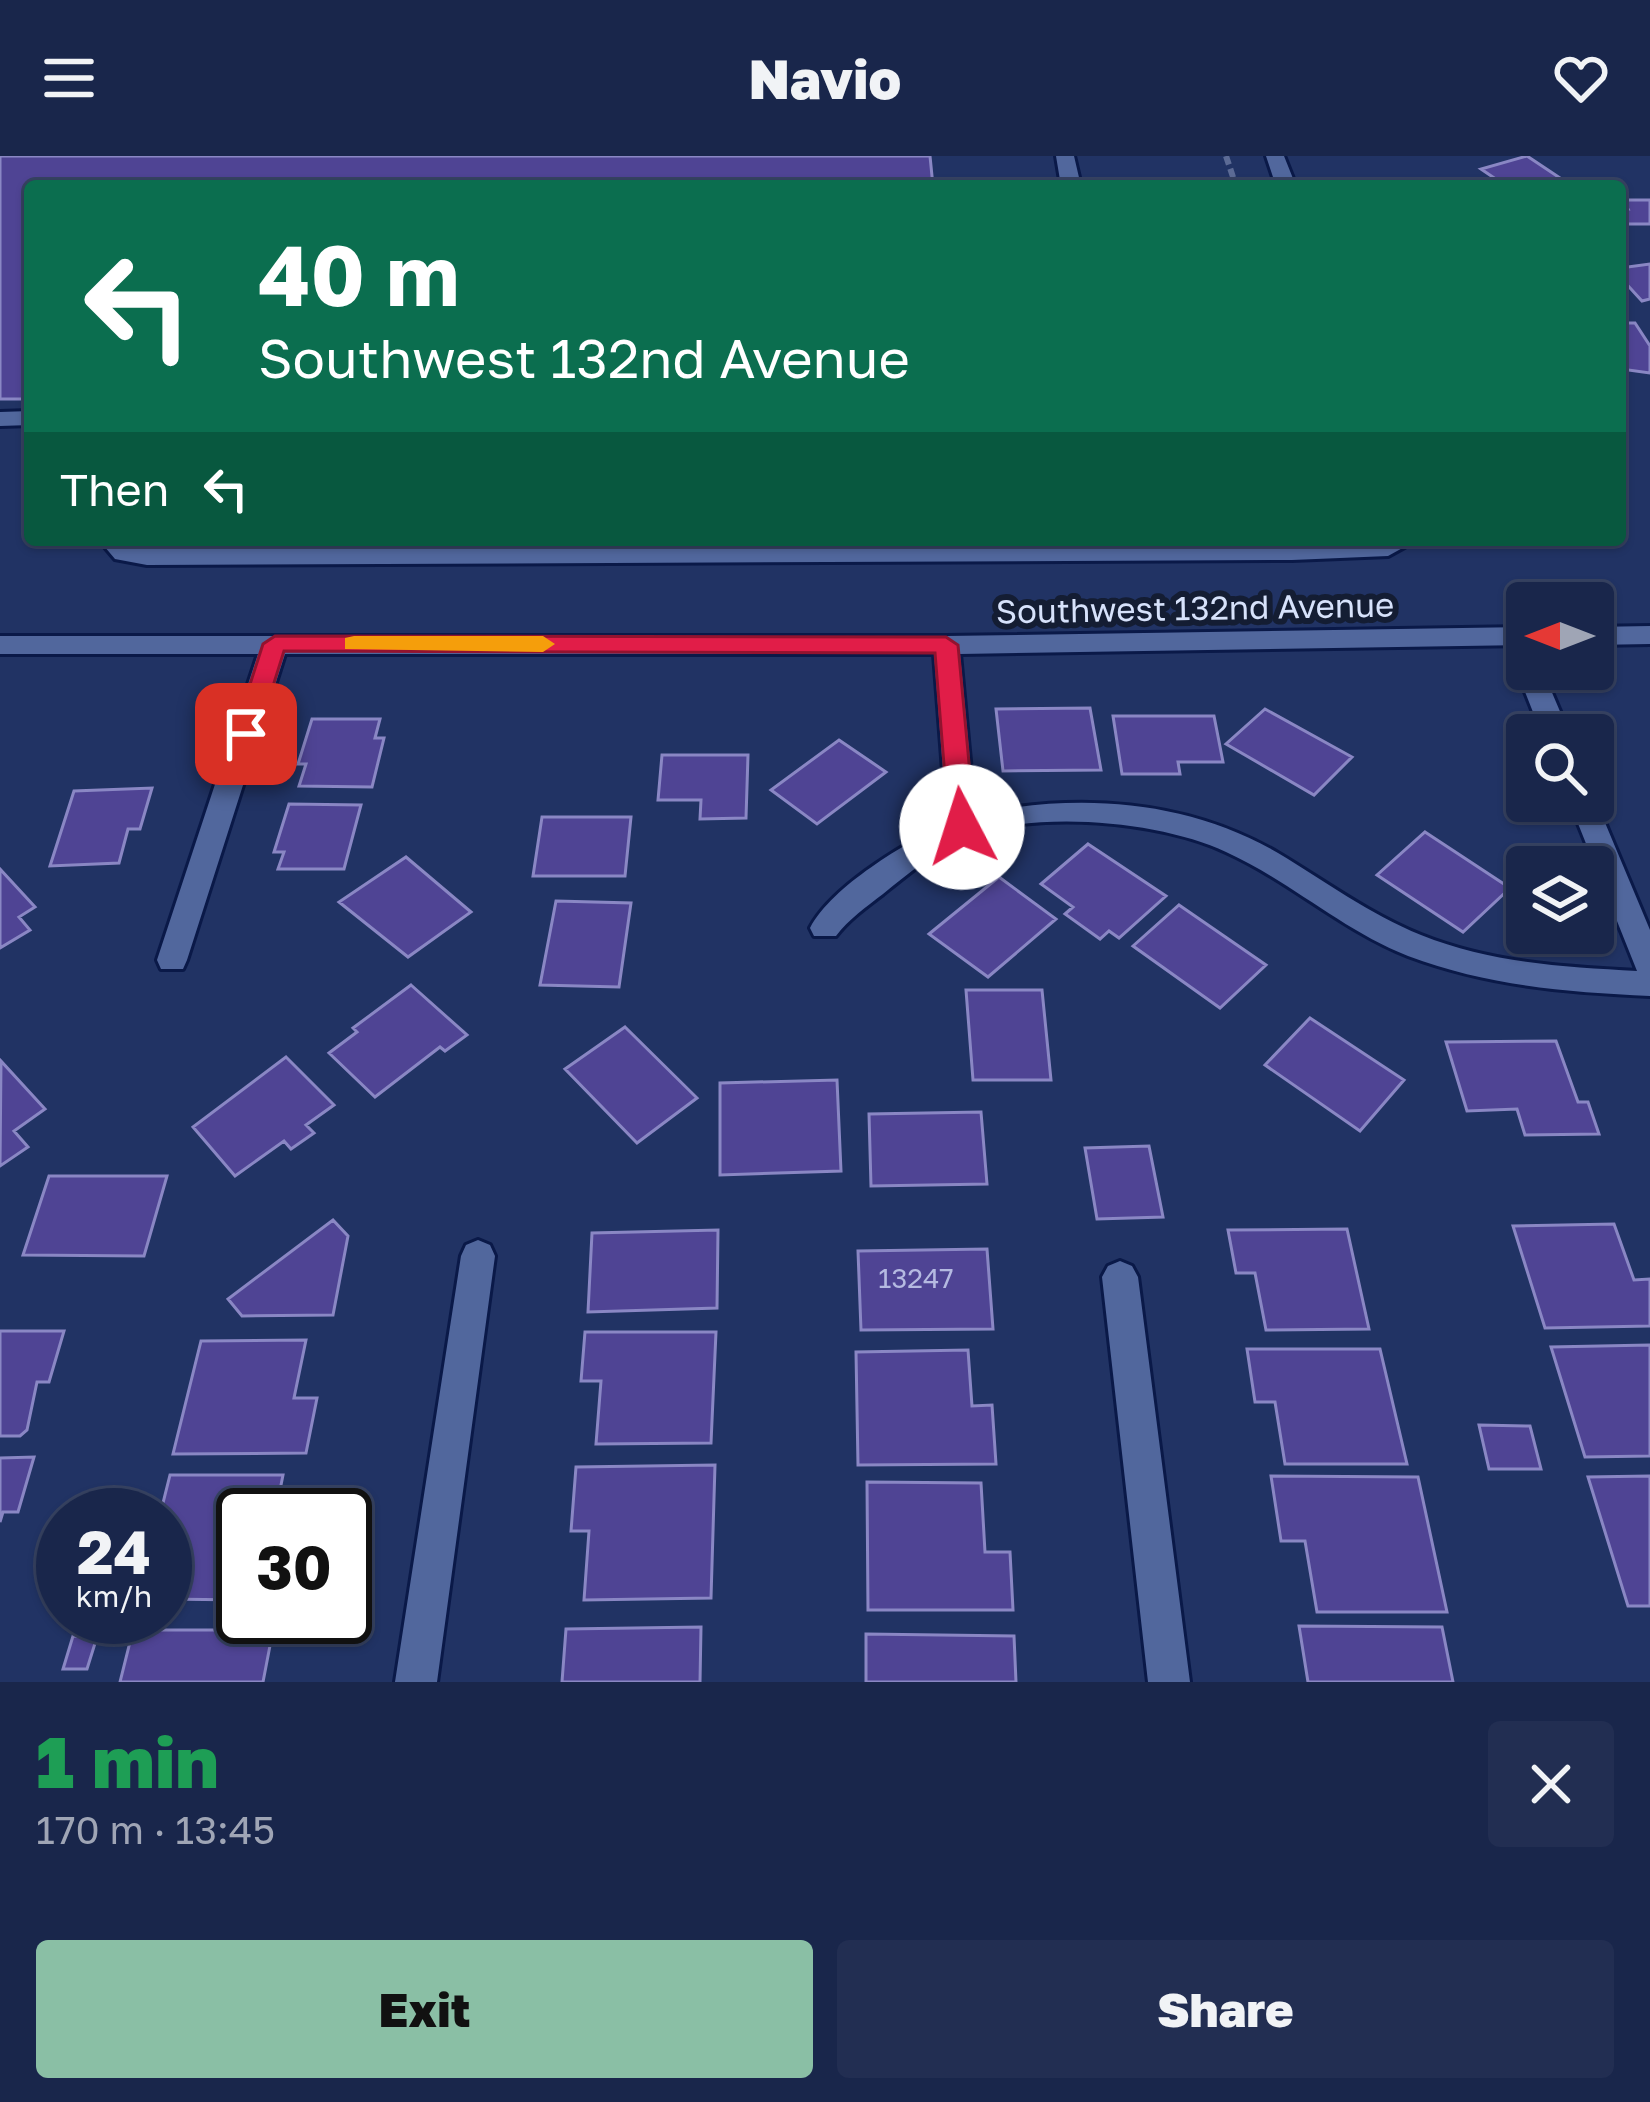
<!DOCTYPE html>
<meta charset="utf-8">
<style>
body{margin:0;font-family:"Golos Text",sans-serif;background:#222e52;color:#f1f3f6;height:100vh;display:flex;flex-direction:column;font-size:45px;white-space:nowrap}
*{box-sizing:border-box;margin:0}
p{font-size:39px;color:#9fa5b5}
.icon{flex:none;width:66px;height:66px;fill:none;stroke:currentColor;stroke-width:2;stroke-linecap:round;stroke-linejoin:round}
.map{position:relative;height:1526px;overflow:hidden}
.details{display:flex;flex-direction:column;background:#19264b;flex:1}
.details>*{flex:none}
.hud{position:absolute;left:24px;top:24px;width:1602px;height:366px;border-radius:12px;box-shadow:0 3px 9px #0004,0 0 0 3px #374363;background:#0b6e4f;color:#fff;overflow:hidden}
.needle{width:78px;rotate:270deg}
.tools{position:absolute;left:1506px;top:426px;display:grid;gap:24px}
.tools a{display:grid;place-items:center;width:108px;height:108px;border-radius:12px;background:#19264b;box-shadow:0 3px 9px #0004,0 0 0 3px #374363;font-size:60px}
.speed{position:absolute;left:36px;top:1332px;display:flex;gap:24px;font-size:60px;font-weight:700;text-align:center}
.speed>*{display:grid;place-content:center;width:156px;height:156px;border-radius:50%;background:#19264b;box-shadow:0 3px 9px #0004,0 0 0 3px #374363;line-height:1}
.speed small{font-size:30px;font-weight:400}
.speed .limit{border:6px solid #111;border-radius:18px;background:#fff;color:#111}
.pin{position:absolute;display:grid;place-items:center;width:102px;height:102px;color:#fff;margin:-51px;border-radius:24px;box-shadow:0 6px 18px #0006}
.me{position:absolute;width:132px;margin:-66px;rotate:355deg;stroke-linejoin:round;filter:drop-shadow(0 0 9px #0008)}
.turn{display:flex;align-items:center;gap:42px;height:252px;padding:0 36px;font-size:54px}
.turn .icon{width:156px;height:156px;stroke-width:2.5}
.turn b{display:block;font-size:84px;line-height:102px}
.then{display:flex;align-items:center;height:114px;padding:0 36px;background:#0003;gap:24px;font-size:45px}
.round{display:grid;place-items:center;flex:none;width:126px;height:126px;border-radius:12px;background:#222e52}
.overview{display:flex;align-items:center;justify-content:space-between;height:204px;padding:0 36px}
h1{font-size:72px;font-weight:800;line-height:90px;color:#1e9e55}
.cta{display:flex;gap:24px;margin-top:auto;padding:24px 36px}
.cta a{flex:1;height:138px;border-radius:12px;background:#8abfa5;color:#111;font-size:48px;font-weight:800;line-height:138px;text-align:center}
.cta a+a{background:#222e52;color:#f1f3f6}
header{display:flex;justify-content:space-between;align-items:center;height:156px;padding:0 36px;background:#19264b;font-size:54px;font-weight:800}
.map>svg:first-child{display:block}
</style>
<header><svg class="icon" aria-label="menu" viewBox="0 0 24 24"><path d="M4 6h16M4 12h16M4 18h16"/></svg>Navio<svg class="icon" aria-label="heart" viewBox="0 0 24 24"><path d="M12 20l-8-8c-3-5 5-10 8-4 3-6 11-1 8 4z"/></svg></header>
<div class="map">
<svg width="1650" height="1526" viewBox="0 0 1650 1526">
<rect width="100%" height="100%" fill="#213364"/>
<path fill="#4f4494" stroke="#8a87c4" stroke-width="3" d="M0 0H930L933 30H30V243H0Z
M1527 0 1572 30H1506L1481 13Z
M1623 44H1650V68H1620V53H1628Z
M1650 108V143L1642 145 1620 121V112Z
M1620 167H1635L1650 190V217L1621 213Z
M1090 552 1101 614 1003 615 996 553Z
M1265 553 1352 601 1314 639 1226 588Z
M1113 560H1214L1223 606H1178L1180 618H1122Z
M312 563H380L375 582H384L372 631 299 630 306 608H298Z
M839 584 886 616 817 668 771 634Z
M662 599H748L746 662 700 663 701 644H658Z
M152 632 140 673H128L119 707 50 710 74 635Z
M289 648 361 649 344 713H278L284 696H274Z
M542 661H631L625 720H533Z
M1425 676 1510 732 1463 776 1377 719Z
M1088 688 1166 740 1119 782 1109 775 1100 783 1065 758 1073 751 1041 728Z
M406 701 471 756 408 801 339 746Z
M0 713 35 751 19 761 30 774 0 792Z
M999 721 1056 763 988 821 929 778Z
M556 745 631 747 619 831 540 829Z
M1179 749 1266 809 1220 852 1133 790Z
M411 829 467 879 445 895 440 891 375 941 329 897 357 876 353 872Z
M966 834H1042L1051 924H973Z
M1310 862 1404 924 1360 975 1265 909Z
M625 871 697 942 637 987 565 913Z
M1556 885 1578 946H1588L1599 978 1525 979 1517 953 1467 955 1446 886Z
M286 901 334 949 306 969 314 977 291 993 284 985 235 1020 193 971Z
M1 905 45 953 14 975 28 991 0 1010Z
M837 924 841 1015 720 1019V927Z
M981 956 987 1028 871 1030 869 958Z
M1149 990 1163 1061 1097 1063 1085 992Z
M49 1020H167L144 1100 23 1099Z
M333 1064 348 1080 333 1159 242 1160 228 1143Z
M1614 1068 1634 1124 1650 1123V1170L1545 1172 1513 1070Z
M1347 1073 1369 1173 1266 1174 1255 1117H1236L1228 1074Z
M718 1074 717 1152 588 1156 592 1077Z
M987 1093 993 1173 861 1174 858 1095Z
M0 1175H64L49 1226H37L27 1274 20 1280H0Z
M585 1176H716L711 1287 596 1288 601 1225H581Z
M306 1184 294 1242H317L306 1297 173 1298 201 1185Z
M1650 1189V1300L1585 1301 1551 1191Z
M1247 1193H1380L1407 1308H1285L1275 1246H1255Z
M968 1194 972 1250 992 1249 996 1308 858 1309 856 1196Z
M1479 1269 1530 1270 1541 1313H1489Z
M34 1301 18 1356H3L0 1366V1302Z
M715 1309 711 1442 584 1444 589 1375H571L576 1311Z
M170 1319H283L275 1359H243V1444L165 1443V1359H160Z
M1271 1320 1418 1321 1447 1456H1317L1305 1385H1281Z
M1650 1320V1450H1628L1588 1321Z
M867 1326 981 1327 985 1396H1010L1013 1454H868Z
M1299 1470 1442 1471 1453 1526H1308Z
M701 1471 700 1526H562L566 1473Z
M133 1474H273L263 1526H120Z
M866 1478 1014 1480 1016 1526H866Z
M73 1480 97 1481 87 1513H63Z"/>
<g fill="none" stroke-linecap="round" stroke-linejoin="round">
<g stroke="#0a1948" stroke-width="6">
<path id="minor" d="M1056 0H1074L1081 30H1061Z
M1266 0H1284L1296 30H1276Z
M30 255V269L0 270V256Z
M99 384H125L147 393 1417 384 1388 400 1292 404 147 409 115 403Z
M1650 470V488L1593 489V471Z
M1527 471V489L960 498 975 658C1078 637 1185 643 1278 697 1325 725 1369 758 1421 779 1491 807 1562 811 1637 815L1569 645H1593V638L1650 774V840C1566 836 1488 830 1408 800 1342 774 1290 725 1226 696 1161 665 1033 653 966 682 935 695 909 717 883 738 866 751 849 763 836 780H814L810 772C833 729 905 688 947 666L934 498H285L187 804 183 813H161L157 804 258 498H0V480H946Z
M1527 505V513H1542L1570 579H1542L1516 513Z
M478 1084 490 1089 495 1100 437 1526H395L461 1100 466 1089Z
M1120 1105 1132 1110 1138 1121 1190 1526H1148L1102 1121 1108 1110Z"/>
</g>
<path stroke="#5c6b95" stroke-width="6" stroke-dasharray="9 4.5" stroke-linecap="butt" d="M1226 0 1236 30"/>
<use href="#minor" fill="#51679d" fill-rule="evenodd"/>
</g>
<path fill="#e11d48" stroke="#92132f" stroke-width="3" d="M275 480 946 481 958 489 975 671 962 681 949 671 935 497 284 495 258 578 255 584H237L234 578 263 488Z"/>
<path fill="#f59e0b" d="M354 480H543L555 488 543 496 345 493V482Z"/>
<g text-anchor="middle" stroke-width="12" stroke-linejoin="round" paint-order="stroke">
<g font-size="27" fill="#b5bae1">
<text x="916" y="1132">13247</text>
</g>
<g font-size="33" fill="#d7e2fb" stroke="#141d33">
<text transform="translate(1195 452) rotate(-1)" y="12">Southwest 132nd Avenue</text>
</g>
</g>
</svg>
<div class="tools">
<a><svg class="needle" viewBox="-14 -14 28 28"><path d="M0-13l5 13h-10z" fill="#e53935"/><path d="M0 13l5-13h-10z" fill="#9fa5b5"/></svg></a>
<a><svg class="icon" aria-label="search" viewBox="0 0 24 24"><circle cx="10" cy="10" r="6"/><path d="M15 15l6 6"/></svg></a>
<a><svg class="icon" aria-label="layers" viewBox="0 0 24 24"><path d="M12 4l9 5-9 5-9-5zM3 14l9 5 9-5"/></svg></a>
</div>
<div class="speed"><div>24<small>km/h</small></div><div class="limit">30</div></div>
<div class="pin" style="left:246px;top:578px;background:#d93025"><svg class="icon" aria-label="arrive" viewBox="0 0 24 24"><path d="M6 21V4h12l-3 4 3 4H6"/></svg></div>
<svg class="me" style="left:962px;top:671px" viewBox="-20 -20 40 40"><circle r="19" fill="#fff"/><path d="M0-13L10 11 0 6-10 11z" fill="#e11d48"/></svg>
<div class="hud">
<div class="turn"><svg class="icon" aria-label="left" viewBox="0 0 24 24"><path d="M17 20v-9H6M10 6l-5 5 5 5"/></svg><div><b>40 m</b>Southwest 132nd Avenue</div></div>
<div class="then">Then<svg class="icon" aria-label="left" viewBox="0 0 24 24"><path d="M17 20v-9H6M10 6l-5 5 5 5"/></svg></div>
</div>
</div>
<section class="details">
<div class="overview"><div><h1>1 min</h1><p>170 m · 13:45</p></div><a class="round"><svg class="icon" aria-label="close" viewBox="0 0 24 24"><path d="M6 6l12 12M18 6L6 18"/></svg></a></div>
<div class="cta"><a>Exit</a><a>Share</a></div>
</section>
